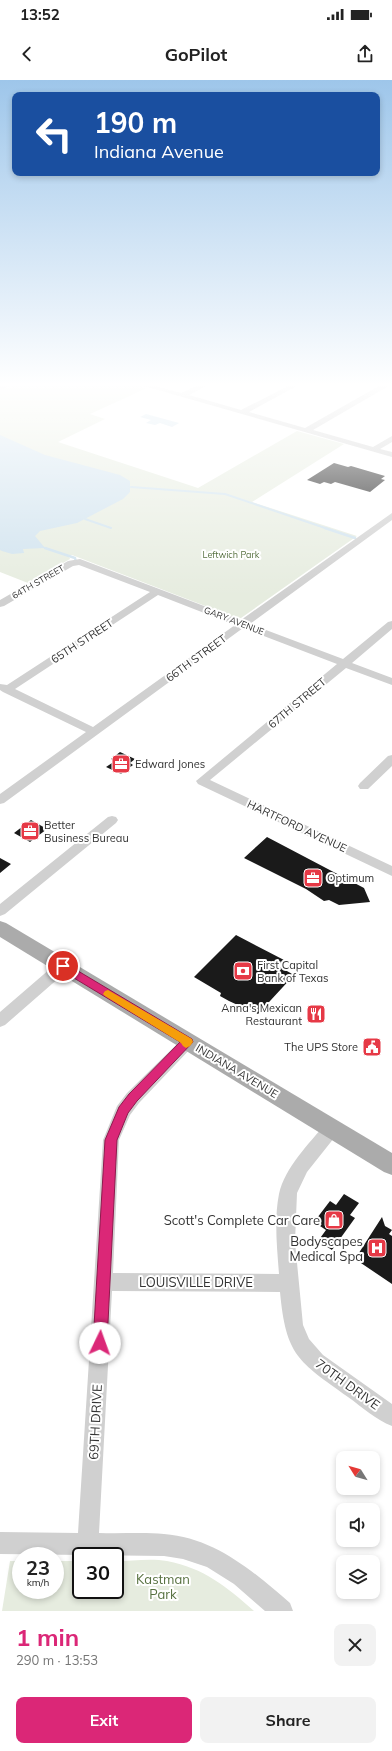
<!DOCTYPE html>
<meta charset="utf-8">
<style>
body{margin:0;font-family:Mulish,sans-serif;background:#f2f2f2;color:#222;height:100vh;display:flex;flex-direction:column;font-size:15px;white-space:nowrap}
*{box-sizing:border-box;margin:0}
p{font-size:13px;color:#767676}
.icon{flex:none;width:22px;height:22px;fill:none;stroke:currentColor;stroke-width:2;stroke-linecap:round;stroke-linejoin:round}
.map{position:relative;height:1531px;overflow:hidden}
.sheet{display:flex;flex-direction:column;background:#fff;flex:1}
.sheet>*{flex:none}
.guide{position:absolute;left:12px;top:12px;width:368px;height:84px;border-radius:8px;box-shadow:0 2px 6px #0003;background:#1a4fa0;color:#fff;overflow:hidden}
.needle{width:26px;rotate:307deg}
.controls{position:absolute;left:336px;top:1371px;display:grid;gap:8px}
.controls a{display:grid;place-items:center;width:44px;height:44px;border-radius:8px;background:#fff;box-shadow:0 2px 6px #0003;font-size:20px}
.speed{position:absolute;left:12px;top:1467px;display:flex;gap:8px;font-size:20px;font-weight:700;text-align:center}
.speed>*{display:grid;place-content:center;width:52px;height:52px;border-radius:50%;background:#fff;box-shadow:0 2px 6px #0003;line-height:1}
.speed small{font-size:10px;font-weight:400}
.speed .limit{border:2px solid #111;border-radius:6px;background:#fff;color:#111}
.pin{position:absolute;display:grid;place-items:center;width:34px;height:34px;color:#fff;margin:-17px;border:2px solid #fff;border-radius:50%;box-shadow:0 1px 4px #0007}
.me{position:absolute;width:44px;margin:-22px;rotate:3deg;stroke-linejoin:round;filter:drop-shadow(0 0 3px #0008)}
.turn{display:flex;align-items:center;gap:14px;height:84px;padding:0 16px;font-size:18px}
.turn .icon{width:52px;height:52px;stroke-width:2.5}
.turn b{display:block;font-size:28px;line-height:34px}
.round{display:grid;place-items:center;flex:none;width:42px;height:42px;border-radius:8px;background:#f2f2f2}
.head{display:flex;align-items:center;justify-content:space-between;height:68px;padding:0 16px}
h1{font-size:24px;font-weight:700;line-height:30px;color:#db2777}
.primary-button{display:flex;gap:8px;margin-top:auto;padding:8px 16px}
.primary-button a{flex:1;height:46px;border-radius:8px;background:#db2777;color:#fff;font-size:16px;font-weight:700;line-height:46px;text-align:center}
.primary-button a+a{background:#f2f2f2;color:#222}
.status{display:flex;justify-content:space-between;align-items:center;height:28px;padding:0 20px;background:#fff;direction:ltr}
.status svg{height:11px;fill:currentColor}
header{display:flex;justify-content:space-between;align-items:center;height:52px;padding:0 16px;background:#fff;font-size:18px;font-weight:700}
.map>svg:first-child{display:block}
</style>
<div class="status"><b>13:52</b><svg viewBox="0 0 49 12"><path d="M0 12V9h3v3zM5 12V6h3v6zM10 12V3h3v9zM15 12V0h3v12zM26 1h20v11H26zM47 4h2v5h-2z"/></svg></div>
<header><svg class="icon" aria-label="back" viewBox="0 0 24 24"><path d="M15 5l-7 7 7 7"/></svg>GoPilot<svg class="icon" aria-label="share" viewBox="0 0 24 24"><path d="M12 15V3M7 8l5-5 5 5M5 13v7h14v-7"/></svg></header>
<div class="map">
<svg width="392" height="1531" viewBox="0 0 392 1531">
<rect width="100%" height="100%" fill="#fff"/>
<path fill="#e6ecdf" d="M22 302H125L147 308 90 334 105 339 58 362 198 408 297 351 344 364 252 422 357 456 241 538 234 537 72 475 69 476 70 479 28 503 0 492V310Z
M10 1481H21V1510H55V1481H81V1510H115V1481C132 1481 151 1478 167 1481 204 1488 227 1507 254 1531H2Z"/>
<path fill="#cfe2ee" d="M146 334 179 343 172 347 160 343 155 345 146 343 151 340 140 337Z
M0 355 45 375 120 395 130 401V412L123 419 77 443 40 451 35 456 45 468 23 469 24 473 12 474 2 471 0 470Z"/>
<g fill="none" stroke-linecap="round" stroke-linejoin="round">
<path stroke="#cfe2ee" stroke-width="2" d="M131 407 225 414 328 449
M85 439 111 448"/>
<path stroke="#cfe2ee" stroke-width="2.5" d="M325 448 355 458
M45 468 75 478 76 483"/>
</g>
<path fill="#1a1a1a" d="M334 383 348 387 351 386 385 396 381 399 385 400 370 412 335 402 331 404 324 402 320 404 307 400Z
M120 672 135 679 130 683 133 685 121 694 106 687 115 681 111 679Z
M31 740 47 749 30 762 14 753Z
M267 757 364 808 370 822 339 825 329 820 324 821 306 809 244 778Z
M0 778 11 784 0 793Z
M236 855 284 880 278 886 294 895 258 934 243 926 242 927 229 921 220 916 221 913 194 897Z
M344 1114 359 1123 350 1135 355 1138 332 1170 318 1161 326 1150 314 1142 330 1121 336 1125Z
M382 1137 385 1146 392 1150 389 1154 392 1156V1204L355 1179Z"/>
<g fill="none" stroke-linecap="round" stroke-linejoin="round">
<path fill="#d0d0d0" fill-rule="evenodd" d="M10 302H20L0 310V306Z
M130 302H140L181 313 206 302H214L189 315 241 330 296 302H304L249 332 305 348 386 302H392V304L313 350 373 367 392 356V362L380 369 392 372V377Z
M392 433V440L250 544 343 579 388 542 392 541V549L352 583 392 598V605L346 588 210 700 392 786V796L198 704 196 701 337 584 243 548 4 723 0 724V714L86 652 3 612 0 610V604L7 605 150 512 79 485 73 486 4 526 0 527V520L68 481 80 479 241 540ZM158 515 235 545 93 647 15 609Z
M392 675V686L368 709H360L358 706 360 703 388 676Z
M112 736 116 737 118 740 116 743 5 834 0 836V824L108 737Z
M63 881 68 882 70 886 68 890 5 945 0 947V932L58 882Z
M188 956 193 958 196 962 193 966 139 1023 130 1035 119 1060 113 1193 279 1194C277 1168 274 1139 279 1114 285 1087 309 1064 326 1043L332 1041 338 1043 340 1048 338 1053 307 1092 297 1113 295 1162 303 1245 309 1259 323 1275 392 1324V1346C376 1340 362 1327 348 1317 298 1281 286 1276 280 1212L112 1211 99 1453C121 1454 143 1452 164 1454 215 1458 253 1491 290 1523L293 1531H265L234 1504 207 1487 183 1479 164 1476 0 1474V1452L78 1453 103 1060 117 1026 127 1013 183 958Z"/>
<path fill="#ababab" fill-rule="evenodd" d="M0 841 6 843 392 1073V1095L384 1092 0 857Z"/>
</g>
<linearGradient id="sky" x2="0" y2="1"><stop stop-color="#9ec6ea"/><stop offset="0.59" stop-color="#fff"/><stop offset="1" stop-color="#fff" stop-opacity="0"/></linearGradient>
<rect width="392" height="516" fill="url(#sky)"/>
<path fill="#db2777" stroke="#8e194d" d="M63 882 192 959 193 962 137 1021 128 1033 117 1060 107 1263 105 1268 100 1270 95 1268 93 1263 105 1060 119 1027 129 1014 180 962 59 889 58 886Z"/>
<path fill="#f59e0b" d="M108 910 192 959 193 962 190 966 186 968 183 966 181 963 105 916 103 914 105 911Z"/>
<defs>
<g id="office-square" transform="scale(1)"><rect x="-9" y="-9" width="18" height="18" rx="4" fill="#e63946" stroke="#fff"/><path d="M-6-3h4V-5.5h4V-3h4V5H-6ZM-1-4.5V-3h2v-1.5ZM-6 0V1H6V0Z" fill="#fff"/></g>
<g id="bank-square" transform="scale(1)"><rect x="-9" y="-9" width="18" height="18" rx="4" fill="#e63946" stroke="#fff"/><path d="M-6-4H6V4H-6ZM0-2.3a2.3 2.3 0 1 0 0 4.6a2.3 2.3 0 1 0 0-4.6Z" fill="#fff"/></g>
<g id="restaurant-square" transform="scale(1)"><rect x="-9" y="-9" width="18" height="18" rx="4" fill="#e63946" stroke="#fff"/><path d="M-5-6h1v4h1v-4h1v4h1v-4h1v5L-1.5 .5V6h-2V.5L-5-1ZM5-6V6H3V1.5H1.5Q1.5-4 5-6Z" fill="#fff"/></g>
<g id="civic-square" transform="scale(1)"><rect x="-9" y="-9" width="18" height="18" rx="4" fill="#e63946" stroke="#fff"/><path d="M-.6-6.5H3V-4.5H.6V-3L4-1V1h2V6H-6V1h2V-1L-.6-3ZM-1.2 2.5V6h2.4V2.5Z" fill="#fff"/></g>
<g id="shop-square" transform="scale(1)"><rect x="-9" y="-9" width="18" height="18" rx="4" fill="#e63946" stroke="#fff"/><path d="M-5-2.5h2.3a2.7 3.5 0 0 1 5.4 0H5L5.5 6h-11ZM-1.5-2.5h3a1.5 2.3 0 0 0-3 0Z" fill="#fff"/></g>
<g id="hospital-square" transform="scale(1)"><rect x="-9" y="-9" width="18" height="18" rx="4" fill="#e63946" stroke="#fff"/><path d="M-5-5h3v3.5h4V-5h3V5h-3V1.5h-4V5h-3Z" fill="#fff"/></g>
</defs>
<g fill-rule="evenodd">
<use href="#office-square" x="121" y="684"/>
<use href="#office-square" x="30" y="751"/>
<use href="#office-square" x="313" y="798"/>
<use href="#bank-square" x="243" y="891"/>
<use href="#restaurant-square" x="316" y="934"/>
<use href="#civic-square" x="372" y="967"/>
<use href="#shop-square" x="334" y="1140"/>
<use href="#hospital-square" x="377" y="1168"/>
</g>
<g text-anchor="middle" stroke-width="4" stroke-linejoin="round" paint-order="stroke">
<g font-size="9" fill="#56703f" stroke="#fff">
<text x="231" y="478">Leftwich Park</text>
</g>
<g font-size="9" fill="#333" stroke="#fff">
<text transform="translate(38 502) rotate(-30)" y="3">64TH STREET</text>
<text transform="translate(234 541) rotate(21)" y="3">GARY AVENUE</text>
</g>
<g font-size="11" fill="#333" stroke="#fff">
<text transform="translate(82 561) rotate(-33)" y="4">65TH STREET</text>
<text transform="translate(196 578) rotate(-36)" y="4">66TH STREET</text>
<text transform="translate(297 623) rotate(-40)" y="4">67TH STREET</text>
<text transform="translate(297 746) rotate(25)" y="4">HARTFORD AVENUE</text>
<text transform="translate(237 991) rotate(31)" y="4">INDIANA AVENUE</text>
</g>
<g font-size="11" fill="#333" stroke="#fff" text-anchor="start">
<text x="135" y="688">Edward Jones</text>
<text x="44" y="749">Better<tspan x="44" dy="13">Business Bureau</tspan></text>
<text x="327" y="802">Optimum</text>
<text x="257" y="889">First Capital<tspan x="257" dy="13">Bank of Texas</tspan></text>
<text x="302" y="932" text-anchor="end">Anna's Mexican<tspan x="302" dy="13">Restaurant</tspan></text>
<text x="358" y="971" text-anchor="end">The UPS Store</text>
</g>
<g font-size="13" fill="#333" stroke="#fff" text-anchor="end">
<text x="320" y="1145">Scott's Complete Car Care</text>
<text x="363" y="1166">Bodyscapes<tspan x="363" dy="15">Medical Spa</tspan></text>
</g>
<g font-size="13" fill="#333" stroke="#fff">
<text x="196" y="1207">LOUISVILLE DRIVE</text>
<text transform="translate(348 1304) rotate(36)" y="5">70TH DRIVE</text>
<text transform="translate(95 1342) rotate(-87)" y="5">69TH DRIVE</text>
</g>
<g font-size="13" fill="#56703f" stroke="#fff">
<text x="163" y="1504">Kastman<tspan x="163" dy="15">Park</tspan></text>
</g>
</g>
</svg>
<div class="controls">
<a><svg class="needle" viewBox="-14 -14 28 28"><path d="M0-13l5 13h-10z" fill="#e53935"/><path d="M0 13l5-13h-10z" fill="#767676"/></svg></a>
<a><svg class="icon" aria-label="sound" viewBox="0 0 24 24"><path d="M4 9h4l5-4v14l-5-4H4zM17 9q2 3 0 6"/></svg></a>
<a><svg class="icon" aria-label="layers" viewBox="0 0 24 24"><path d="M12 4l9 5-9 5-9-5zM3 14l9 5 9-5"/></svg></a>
</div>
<div class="speed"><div>23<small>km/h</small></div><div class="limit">30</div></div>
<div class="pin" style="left:63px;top:886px;background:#d93025"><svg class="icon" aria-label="arrive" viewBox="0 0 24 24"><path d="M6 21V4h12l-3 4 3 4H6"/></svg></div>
<svg class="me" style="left:100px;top:1263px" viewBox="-20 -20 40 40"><circle r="19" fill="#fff"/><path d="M0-13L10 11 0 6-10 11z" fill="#db2777"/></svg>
<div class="guide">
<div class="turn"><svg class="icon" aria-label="left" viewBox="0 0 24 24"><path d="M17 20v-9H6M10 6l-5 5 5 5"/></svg><div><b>190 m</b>Indiana Avenue</div></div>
</div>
</div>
<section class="sheet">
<div class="head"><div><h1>1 min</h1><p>290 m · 13:53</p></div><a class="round"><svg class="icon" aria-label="close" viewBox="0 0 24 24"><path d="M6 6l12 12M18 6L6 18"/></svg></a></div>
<div class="primary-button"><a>Exit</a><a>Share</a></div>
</section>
